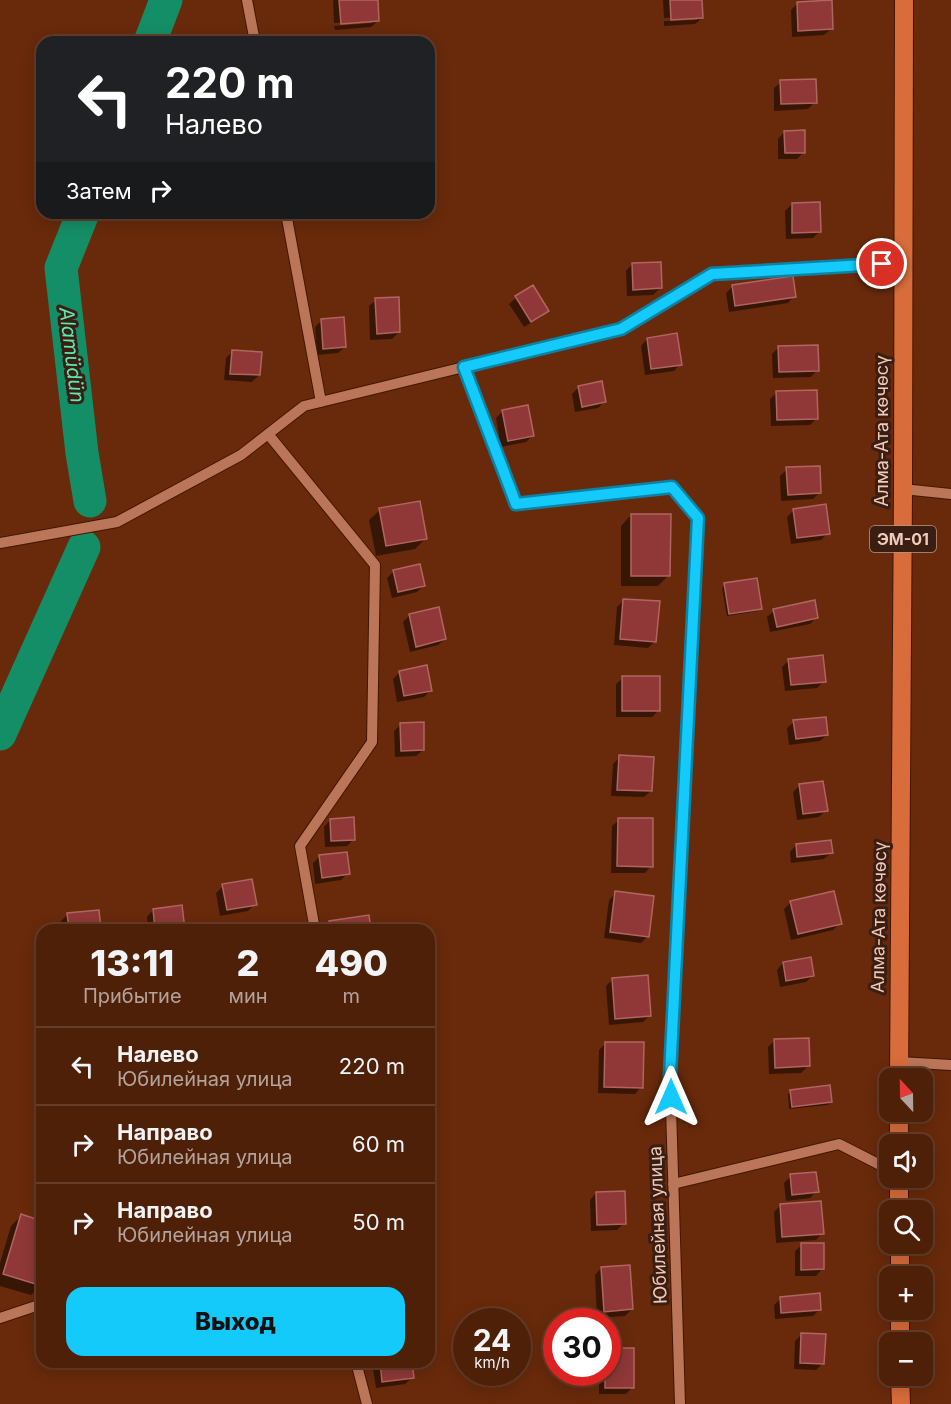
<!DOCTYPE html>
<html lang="ru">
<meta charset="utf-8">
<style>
body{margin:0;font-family:Inter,sans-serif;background:#552812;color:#f1f3f6;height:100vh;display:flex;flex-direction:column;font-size:22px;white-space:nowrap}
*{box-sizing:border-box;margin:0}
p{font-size:20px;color:#b3a39c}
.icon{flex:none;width:33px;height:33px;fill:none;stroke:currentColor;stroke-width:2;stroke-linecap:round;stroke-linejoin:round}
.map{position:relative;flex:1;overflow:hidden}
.details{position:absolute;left:36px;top:924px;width:399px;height:444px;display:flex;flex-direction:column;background:#4e2008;border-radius:18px;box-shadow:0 3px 15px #0003,0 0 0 2px #653e29}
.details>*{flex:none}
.guide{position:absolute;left:36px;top:36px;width:399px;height:183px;border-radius:18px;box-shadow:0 3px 15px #0003,0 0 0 2px #653e29;background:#202124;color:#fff;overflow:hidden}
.needle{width:39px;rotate:338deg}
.fabs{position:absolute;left:879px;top:1068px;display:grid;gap:12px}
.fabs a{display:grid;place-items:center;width:54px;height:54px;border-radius:12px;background:#4e2008;box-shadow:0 3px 15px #0003,0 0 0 2px #653e29;font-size:30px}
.speed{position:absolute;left:453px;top:1308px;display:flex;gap:12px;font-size:30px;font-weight:700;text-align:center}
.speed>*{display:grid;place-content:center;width:78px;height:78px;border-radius:50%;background:#4e2008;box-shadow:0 3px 15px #0003,0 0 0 2px #653e29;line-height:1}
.speed small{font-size:15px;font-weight:400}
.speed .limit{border:9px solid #d22;background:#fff;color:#111}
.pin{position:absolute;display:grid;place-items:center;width:51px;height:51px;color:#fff;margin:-26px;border:3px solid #fff;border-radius:50%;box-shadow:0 2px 6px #0007}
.me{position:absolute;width:66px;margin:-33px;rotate:0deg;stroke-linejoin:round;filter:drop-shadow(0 0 4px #0008)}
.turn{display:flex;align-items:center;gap:21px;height:126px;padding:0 30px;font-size:27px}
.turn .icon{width:78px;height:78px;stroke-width:2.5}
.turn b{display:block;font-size:42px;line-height:51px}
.then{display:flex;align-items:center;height:57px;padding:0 30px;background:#0003;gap:12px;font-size:22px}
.eta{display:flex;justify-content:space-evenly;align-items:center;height:102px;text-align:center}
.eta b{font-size:36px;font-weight:800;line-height:42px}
.action{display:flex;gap:12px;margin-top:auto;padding:12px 30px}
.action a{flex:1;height:69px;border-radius:18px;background:#13cafb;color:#111;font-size:24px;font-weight:800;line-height:69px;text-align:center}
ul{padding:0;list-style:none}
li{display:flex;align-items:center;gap:18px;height:78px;padding:0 30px;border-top:2px solid #653e29}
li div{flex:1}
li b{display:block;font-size:22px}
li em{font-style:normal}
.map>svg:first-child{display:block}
</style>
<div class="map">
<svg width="951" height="1404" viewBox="0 0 951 1404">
<rect width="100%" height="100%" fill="#682a0b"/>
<path fill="#0007" d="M333 0H376L378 21 371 27 335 30 334 26 372 23V20L334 23Z
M663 0H701L702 18 695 24 664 26V21L697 20V17L664 18Z
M798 3 831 29 824 35 792 37 791 10Z
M781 82 815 102 808 109 774 111V88Z
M784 132 804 152 797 159H778V139Z
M792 204 820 231 813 238 786 239 785 211Z
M632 264 660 288 653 295 627 296 626 271Z
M733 286 794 296 788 303 729 312 726 293Z
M532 287 547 310 541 317 524 327 509 304 516 298Z
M376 300 399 332 392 339 370 340 369 306Z
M322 320 345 347 338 353 317 355 315 327Z
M647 339 680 364 674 371 645 375 641 346Z
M779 347 817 370 811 377 773 378 772 354Z
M232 352 259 375 252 382 224 380 226 358Z
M578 388 605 401 598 408 575 412 572 394Z
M777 392 817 418 810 425 771 426 770 399Z
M503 411 532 436 526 442 501 447 496 418Z
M787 469 820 492 813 499 781 501 780 476Z
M380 510 425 539 415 549 376 556 369 520Z
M794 510 828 533 821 540 791 544 787 517Z
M631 515 669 575 658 586H621V526Z
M394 571 423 586 417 592 392 598 387 578Z
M725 585 761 608 758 611 727 616 722 588Z
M624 600 655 641 648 648 614 645 617 607Z
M438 609 445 639 438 645 410 652 403 622 409 616Z
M774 611 817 617 810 624 770 632 767 617Z
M789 660 824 681 817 688 785 691 782 667Z
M400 672 431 690 424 697 397 702 393 679Z
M623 678 659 710 652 717H616V684Z
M794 722 827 735 820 741 789 745 787 728Z
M401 724 423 750 416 756 395 757 394 731Z
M620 757 651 791 644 797 611 796 613 764Z
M800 785 826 810 819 817 797 820 793 792Z
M330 820 353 840 347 846 325 847 324 827Z
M619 820 651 866 645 873H611L612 826Z
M796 845 831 853 824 859 791 863 790 852Z
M320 856 348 873 341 880 315 884 313 863Z
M223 886 255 904 248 911 220 916 216 893Z
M616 893 648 936 641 943 604 938 609 900Z
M791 902 840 923 833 930 791 940 784 909Z
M153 910 183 930H148L147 917Z
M68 914 100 930H62L61 921Z
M329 922 369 930H323Z
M783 963 813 975 806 982 780 987 777 970Z
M613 979 650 1015 643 1022 609 1025 606 986Z
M775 1040 808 1066 801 1073 769 1074 768 1047Z
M606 1043 641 1087 635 1094 598 1093 599 1050Z
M791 1091 831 1102 828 1105 789 1109 788 1094Z
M791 1176 817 1191 810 1198 786 1201 784 1183Z
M596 1193 624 1223 617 1230 591 1231 590 1200Z
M780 1206 822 1233 816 1240 776 1243 774 1212Z
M21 1216 42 1222V1282L41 1285 31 1295 0 1286V1263L11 1226Z
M802 1245 822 1269 816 1276H795V1251Z
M601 1268 632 1309 625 1316 597 1318 595 1275Z
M781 1298 820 1309 813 1316 775 1319 774 1305Z
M802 1334 823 1363 816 1370 794 1369 795 1341Z
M608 1349H633V1387L626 1394H599V1372H608Z
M372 1362H410L412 1378 405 1384 376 1388Z"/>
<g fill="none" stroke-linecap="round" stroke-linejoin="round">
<path stroke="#148e66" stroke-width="33" d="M150 42 166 0
M83 213 61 268 82 453 90 501
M0 734 84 547"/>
</g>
<path fill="#8f3837" stroke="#b06561" stroke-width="1.5" d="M339 0H378L379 21 341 24Z
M670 0H702L703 18 671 20Z
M832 0 833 29 798 31 797 2Z
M816 79 817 103 781 104 780 80Z
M805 130V153H785L784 131Z
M820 202 821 232 792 233V203Z
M661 262 662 288 633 290 632 263Z
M793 276 796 297 735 306 732 285Z
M533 285 549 311 531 322 515 296Z
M399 297 400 332 377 334 375 298Z
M344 317 346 347 323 349 321 319Z
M677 333 682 365 651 369 647 338Z
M818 345 819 371 779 372 778 346Z
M232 350 262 352 260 375 230 374Z
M602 381 606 402 582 407 578 386Z
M817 390 818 419 777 420 776 391Z
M528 405 534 436 508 441 502 410Z
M820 466 821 493 788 495 786 467Z
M420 501 427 539 386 546 379 508Z
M826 504 830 534 797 538 793 509Z
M631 514H671L670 576H631Z
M420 564 425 586 398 592 393 570Z
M757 578 762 609 729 614 724 583Z
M623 599 660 601 656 642 620 639Z
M815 600 818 618 777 627 773 609Z
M439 607 446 639 416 647 409 614Z
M823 655 826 682 791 685 788 659Z
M427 665 432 691 404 696 399 671Z
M622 676H660V711H622Z
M826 717 828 735 796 739 793 720Z
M424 722V750L401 751 400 723Z
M619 755 654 757 652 791 617 790Z
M823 781 828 811 803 814 799 784Z
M354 817 355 840 331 841 330 819Z
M618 818H653V867L617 866Z
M831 840 833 853 797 857 796 844Z
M347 852 350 874 322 878 319 855Z
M252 879 257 905 227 910 222 884Z
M615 891 654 896 649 937 610 932Z
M834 891 842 924 798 934 790 901Z
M182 905 185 930H155L153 909Z
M99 910 101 930H69L67 913Z
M369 915 371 930H330L329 921Z
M811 957 814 976 786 981 783 962Z
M648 975 651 1016 615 1019 612 978Z
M809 1038 810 1066 775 1068 774 1039Z
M605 1042H644L643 1088 604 1087Z
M830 1085 832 1102 792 1107 790 1090Z
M816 1172 819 1192 792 1195 790 1174Z
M625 1191 626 1224 597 1225 596 1192Z
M821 1201 824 1234 782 1237 780 1204Z
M21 1214 42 1221V1286L3 1274Z
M801 1243H824V1269L801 1270Z
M630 1265 633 1309 604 1312 601 1267Z
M820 1293 821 1310 781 1313 780 1297Z
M801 1333 826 1334 824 1364 800 1363Z
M608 1348H634V1388H605V1372H608Z
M380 1362H412L414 1378 382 1382Z"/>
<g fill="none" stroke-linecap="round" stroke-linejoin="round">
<g stroke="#431600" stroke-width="12">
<path id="minor" d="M247 0 255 42
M286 213 321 402
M268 434 375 565 372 742 300 846 315 930
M903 489 951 494
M0 543 117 522 241 455 304 406 464 367
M899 1062 951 1065
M673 1184 839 1144 890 1170
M0 1318 42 1304
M356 1362 367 1404
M680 1404 670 1075 697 518 672 487 516 504 464 367 621 329 712 274 904 263"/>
</g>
<g stroke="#431600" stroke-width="20">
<path id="highway" d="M899 1078 903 489 904 0
M899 1112V1144
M899 1178V1210
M900 1244V1276
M900 1310V1342
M900 1376 901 1404"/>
</g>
<use href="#minor" stroke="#bb7659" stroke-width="10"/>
<use href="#highway" stroke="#d86c3b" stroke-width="18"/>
</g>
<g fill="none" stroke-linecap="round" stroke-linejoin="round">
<g stroke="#0c83a3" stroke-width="15">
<path id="route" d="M671 1097 670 1075 698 518 672 487 516 504 464 367 621 329 712 274 882 264"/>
</g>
<use href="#route" stroke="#13cafb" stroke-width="10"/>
</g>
<g text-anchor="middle" stroke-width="6" stroke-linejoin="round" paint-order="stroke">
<rect fill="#3a1e12" stroke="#b99688" stroke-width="1.5" x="870" y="526" width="66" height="26" rx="4.5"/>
<g font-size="16" font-weight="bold" fill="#f0caba">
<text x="903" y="545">ЭМ-01</text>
</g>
<g font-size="18" fill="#f0caba" stroke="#3a1e12">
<text transform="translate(882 431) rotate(-90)" y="6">Алма-Ата көчөсү</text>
<text transform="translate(879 917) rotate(-89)" y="6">Алма-Ата көчөсү</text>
<text transform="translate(658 1225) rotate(-92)" y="6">Юбилейная улица</text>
</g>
<g font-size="20" font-style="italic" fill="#5beab2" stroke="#3a1e12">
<text transform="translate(72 355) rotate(83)" y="7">Alamüdün</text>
</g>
</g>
</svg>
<div class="fabs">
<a><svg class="needle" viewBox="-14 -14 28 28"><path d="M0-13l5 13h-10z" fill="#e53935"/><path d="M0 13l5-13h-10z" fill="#b3a39c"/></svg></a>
<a><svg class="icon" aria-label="sound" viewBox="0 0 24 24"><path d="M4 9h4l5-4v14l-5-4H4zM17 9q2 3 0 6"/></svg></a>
<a><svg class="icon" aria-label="search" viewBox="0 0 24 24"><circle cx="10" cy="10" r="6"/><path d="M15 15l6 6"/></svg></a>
<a>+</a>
<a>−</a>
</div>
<div class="speed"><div>24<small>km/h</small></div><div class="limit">30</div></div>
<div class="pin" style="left:882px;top:264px;background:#d93025"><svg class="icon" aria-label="arrive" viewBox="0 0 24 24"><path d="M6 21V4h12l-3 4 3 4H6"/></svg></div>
<svg class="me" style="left:671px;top:1097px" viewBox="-20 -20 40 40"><path d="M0-17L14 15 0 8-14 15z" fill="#13cafb" stroke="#fff" stroke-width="4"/></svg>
<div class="guide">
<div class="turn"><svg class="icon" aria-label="left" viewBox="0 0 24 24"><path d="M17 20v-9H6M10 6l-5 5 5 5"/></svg><div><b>220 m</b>Налево</div></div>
<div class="then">Затем<svg class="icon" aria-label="right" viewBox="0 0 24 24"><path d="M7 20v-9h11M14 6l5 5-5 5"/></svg></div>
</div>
<section class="details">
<div class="eta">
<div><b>13:11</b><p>Прибытие</p></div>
<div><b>2</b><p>мин</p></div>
<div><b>490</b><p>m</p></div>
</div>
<ul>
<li><svg class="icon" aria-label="left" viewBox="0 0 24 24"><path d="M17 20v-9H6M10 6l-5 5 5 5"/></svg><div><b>Налево</b><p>Юбилейная улица</p></div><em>220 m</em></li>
<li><svg class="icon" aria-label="right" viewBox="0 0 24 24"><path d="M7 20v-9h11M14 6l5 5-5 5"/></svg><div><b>Направо</b><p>Юбилейная улица</p></div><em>60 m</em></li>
<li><svg class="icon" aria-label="right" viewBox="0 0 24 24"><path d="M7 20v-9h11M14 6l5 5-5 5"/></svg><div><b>Направо</b><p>Юбилейная улица</p></div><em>50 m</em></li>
</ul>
<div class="action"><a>Выход</a></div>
</section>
</div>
